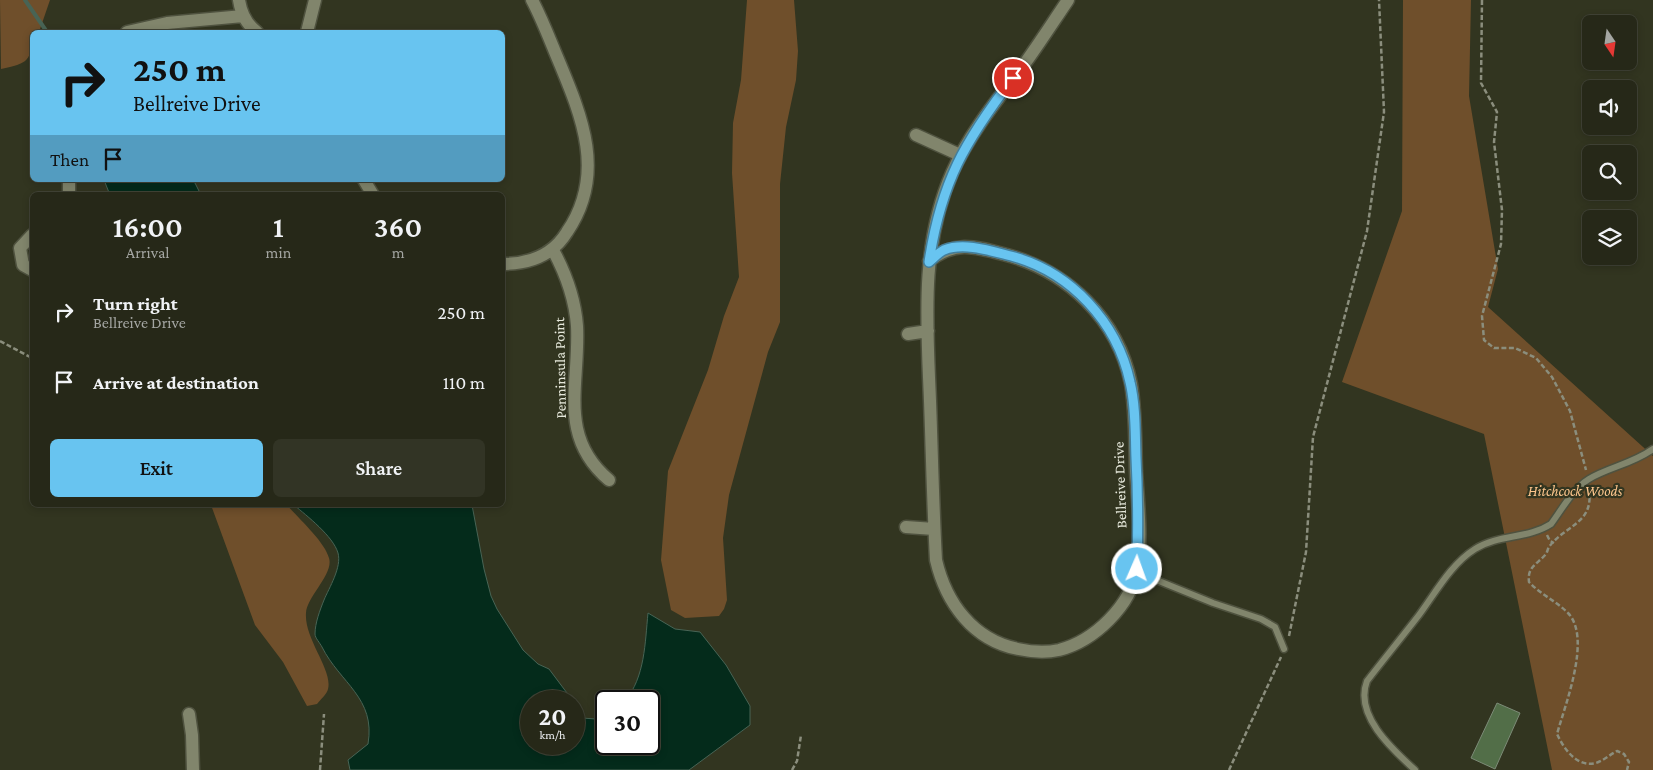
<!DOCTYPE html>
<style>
body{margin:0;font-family:"Crimson Pro",serif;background:#323425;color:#f1f3f6;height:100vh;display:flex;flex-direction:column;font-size:19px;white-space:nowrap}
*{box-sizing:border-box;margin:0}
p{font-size:16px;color:#a4a6a2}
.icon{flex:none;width:28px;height:28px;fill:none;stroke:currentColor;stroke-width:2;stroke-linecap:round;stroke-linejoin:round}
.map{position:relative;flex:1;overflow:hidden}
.details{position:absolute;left:30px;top:192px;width:475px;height:315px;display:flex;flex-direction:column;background:#262818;border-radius:8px;box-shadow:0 2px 8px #0003,0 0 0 1px #424437}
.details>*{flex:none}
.guide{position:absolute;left:30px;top:30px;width:475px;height:152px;border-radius:8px;box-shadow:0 2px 8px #0003,0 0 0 1px #424437;background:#68c4f0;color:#111;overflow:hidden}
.needle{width:32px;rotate:167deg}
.tools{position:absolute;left:1582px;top:15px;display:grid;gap:10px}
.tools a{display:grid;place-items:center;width:55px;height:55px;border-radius:8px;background:#262818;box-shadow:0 2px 8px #0003,0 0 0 1px #424437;font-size:25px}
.speed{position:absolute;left:520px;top:690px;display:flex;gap:10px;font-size:25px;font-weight:700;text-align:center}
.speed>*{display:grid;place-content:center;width:65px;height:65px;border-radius:50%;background:#262818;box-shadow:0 2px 8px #0003,0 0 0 1px #424437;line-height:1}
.speed small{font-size:12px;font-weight:400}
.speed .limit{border:2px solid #111;border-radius:8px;background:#fff;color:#111}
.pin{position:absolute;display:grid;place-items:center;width:42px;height:42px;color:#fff;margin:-21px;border:2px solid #fff;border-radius:50%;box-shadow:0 1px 5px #0007}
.me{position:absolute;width:55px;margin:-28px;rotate:2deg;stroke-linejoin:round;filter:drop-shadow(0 0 4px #0008)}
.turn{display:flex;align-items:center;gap:18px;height:105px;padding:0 20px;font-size:22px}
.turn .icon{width:65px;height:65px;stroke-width:2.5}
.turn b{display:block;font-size:35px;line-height:42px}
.then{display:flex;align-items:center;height:48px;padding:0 20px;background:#0003;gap:10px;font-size:19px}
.eta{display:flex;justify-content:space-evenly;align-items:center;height:85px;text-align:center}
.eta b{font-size:30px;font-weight:600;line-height:35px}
.primary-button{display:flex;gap:10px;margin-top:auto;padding:10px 20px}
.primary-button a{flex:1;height:58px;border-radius:8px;background:#68c4f0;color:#111;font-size:20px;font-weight:600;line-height:58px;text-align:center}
.primary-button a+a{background:#323425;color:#f1f3f6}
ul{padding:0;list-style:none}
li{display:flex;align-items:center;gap:15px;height:70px;padding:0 20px}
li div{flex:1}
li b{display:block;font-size:19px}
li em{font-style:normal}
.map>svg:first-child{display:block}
</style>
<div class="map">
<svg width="1653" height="770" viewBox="0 0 1653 770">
<rect width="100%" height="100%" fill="#323520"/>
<path fill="#6f4f2b" d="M0 0H50L39 32H32C32 62 28 63 1 69Z
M747 0H794L798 51 796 80 786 127 780 184V322L768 352 729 495 723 538 727 600 724 609 719 616 685 618 671 610 661 560 668 471 708 370 724 316 739 277 732 173 733 123 741 80Z
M1403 0H1471L1469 96 1498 269 1488 307 1653 456V770H1552L1484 434 1342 382 1402 211Z
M211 505H287C299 519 325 542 329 558 334 574 307 596 306 613 304 639 333 670 328 689 327 694 320 700 317 704L307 706 283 662 255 625Z"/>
<path fill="#042b1b" stroke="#486455" d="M104 180H191L195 183 201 195H110Z
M294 505H472L484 569 491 596 497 609 523 650 538 664 549 669 573 701H531V744H574V702L582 718 596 719 606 716V744H649V701H625C645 677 645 643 648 613L675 629 700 632 726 665 750 706V725L689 770H350L348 760 368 744C376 698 340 683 322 647 320 643 315 638 315 634 315 623 320 610 324 600 329 588 342 567 338 553 333 536 307 516 294 505Z"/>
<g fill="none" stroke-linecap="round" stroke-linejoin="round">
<path stroke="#486455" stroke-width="4" d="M25 0 47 32"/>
</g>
<path fill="#526e48" stroke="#7c8b77" d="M1497 703 1520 713 1495 769 1471 758Z"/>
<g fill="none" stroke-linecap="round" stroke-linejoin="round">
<g stroke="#4f523f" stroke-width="9">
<path id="lane" d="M1135 575 1149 577 1213 603 1261 619 1275 627 1284 649
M1415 770C1392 749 1354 715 1367 681 1384 659 1402 637 1419 615 1436 592 1451 564 1475 549 1499 534 1528 539 1551 524 1562 509 1573 489 1589 479 1609 467 1632 464 1653 449"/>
</g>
<g stroke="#4f523f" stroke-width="15">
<path id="street" d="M239 0C241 13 246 24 257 32
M127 32 167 23 243 16
M307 32 315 0
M916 135 960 155
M69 180V195
M364 180 373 195
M32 235 20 248 23 265 32 270
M553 250C566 274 575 299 577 326 580 384 557 436 609 480
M929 261C954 241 973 246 1003 254 1067 270 1118 319 1131 384 1136 413 1135 443 1136 471 1138 503 1142 538 1137 569 1131 606 1094 641 1059 650 1045 653 1032 652 1018 649 973 640 946 603 936 560 933 507 932 454 930 401 927 324 920 246 952 173 969 134 997 100 1023 66 1039 44 1053 22 1068 0
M502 264C529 264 553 255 567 232 608 172 580 112 555 52 548 35 541 17 532 0
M908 334 928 331
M906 527 934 529
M189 714 192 735 193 770"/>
</g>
<path stroke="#8b8e7d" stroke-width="2.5" stroke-dasharray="5 2.5" stroke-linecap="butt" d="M1482 0 1481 83 1497 112 1494 142 1502 210 1501 244 1482 316 1484 340 1494 348H1515L1536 358 1552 377 1570 411 1586 470
M0 341 32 358
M1589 490C1594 524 1565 525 1549 547 1548 548 1547 553 1546 554 1538 564 1527 566 1529 582 1540 594 1556 601 1568 613 1592 638 1565 705 1557 734 1564 749 1577 768 1596 763 1603 761 1611 754 1617 751L1624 754 1629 762 1627 770
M1547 535 1550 541 1554 543
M1289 636 1306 552 1313 437 1367 231 1384 112 1379 0
M320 770 324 714
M792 770 797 761 801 735
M1229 770 1281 657"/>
<use href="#lane" stroke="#81856c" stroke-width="6"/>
<use href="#street" stroke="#81856c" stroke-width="12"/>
</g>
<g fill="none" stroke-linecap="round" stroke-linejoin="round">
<g stroke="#447f9c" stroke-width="12">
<path id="route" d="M1013 78C965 141 941 182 929 262 934 258 938 253 944 250 964 242 991 251 1011 256 1071 272 1117 322 1130 382 1136 407 1135 433 1136 458 1138 495 1138 532 1137 569"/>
</g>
<use href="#route" stroke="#68c4f0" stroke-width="9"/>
</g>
<g text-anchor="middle" stroke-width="4.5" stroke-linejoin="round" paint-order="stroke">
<g font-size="15" fill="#e6e8db" stroke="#323520">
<text transform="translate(560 368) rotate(-91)" y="5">Penninsula Point</text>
<text transform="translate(1120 485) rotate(-92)" y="5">Bellreive Drive</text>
</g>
<g font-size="15" font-style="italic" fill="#fcc58c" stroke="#323520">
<text x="1575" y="496">Hitchcock Woods</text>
</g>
</g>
</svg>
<div class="tools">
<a><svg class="needle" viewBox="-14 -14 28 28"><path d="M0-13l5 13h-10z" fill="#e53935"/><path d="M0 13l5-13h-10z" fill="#a4a6a2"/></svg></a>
<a><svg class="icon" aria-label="sound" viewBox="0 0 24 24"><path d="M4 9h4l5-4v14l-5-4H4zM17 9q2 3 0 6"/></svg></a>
<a><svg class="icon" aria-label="search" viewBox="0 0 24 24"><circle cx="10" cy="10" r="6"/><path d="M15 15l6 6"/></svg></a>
<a><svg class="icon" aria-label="layers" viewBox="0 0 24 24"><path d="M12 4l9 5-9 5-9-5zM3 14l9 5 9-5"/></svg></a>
</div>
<div class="speed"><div>20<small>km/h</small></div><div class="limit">30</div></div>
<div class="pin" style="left:1013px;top:78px;background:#d93025"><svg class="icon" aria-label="arrive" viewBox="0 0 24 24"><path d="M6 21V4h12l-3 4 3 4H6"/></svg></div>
<svg class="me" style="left:1137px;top:569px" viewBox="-20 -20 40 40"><circle r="17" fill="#68c4f0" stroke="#fff" stroke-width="3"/><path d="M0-11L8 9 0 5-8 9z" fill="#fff"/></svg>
<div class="guide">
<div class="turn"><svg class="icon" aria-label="right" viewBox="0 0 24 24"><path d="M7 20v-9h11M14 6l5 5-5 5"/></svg><div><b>250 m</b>Bellreive Drive</div></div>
<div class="then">Then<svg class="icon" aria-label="arrive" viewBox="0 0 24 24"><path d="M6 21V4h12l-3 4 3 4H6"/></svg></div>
</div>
<section class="details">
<div class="eta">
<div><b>16:00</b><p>Arrival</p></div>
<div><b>1</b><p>min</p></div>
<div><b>360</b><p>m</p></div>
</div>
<ul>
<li><svg class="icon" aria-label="right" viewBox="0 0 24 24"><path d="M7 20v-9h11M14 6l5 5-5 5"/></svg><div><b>Turn right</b><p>Bellreive Drive</p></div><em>250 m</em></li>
<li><svg class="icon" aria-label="arrive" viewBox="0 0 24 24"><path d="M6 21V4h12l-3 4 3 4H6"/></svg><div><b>Arrive at destination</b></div><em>110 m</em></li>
</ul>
<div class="primary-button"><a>Exit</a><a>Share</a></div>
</section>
</div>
